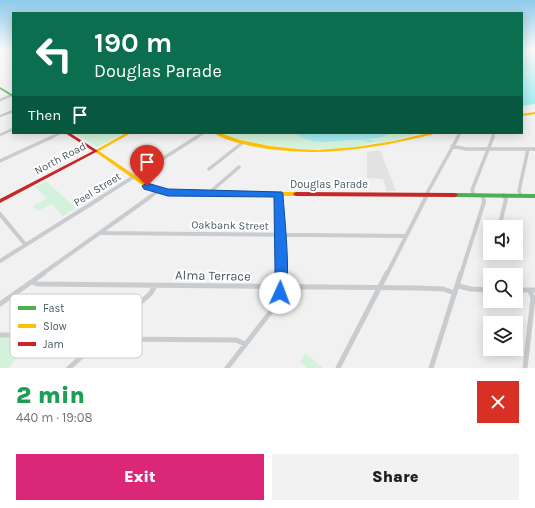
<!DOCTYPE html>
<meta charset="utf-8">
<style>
body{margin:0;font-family:Karla,sans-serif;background:#f2f2f2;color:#202124;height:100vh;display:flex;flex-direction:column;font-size:15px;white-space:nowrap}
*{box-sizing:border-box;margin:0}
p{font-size:13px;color:#757577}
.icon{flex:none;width:22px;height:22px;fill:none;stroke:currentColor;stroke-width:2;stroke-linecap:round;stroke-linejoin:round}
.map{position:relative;height:368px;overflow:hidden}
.drawer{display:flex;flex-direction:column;background:#fff;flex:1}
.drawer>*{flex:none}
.hud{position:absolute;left:12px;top:12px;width:511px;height:122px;border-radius:0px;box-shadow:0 2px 10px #0003;background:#0b6e4f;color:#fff;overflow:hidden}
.tools{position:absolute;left:483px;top:220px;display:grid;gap:8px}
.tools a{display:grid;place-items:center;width:40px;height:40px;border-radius:0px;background:#fff;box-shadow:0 2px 10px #0003;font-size:20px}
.pin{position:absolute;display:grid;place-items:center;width:34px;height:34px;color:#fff;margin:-41px -17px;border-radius:50% 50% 50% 0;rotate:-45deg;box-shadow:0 0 4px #0007}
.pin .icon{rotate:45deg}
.me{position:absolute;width:44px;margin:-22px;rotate:2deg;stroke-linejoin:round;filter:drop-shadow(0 0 3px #0008)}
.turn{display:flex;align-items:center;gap:14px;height:84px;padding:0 16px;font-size:18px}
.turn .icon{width:52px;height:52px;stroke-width:2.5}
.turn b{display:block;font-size:28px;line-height:34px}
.then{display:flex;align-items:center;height:38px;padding:0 16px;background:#0003;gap:8px;font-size:15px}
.round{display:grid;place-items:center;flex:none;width:42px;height:42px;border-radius:0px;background:#f2f2f2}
.headline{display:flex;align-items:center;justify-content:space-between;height:68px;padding:0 16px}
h1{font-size:24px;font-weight:800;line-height:30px;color:#1e9e55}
.button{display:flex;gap:8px;margin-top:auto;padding:8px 16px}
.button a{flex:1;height:46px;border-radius:0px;background:#db2777;color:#fff;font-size:16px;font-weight:800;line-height:46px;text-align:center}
.button a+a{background:#f2f2f2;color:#202124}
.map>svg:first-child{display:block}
</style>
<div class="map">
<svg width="535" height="368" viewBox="0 0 535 368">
<rect width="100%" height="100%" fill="#f2f1f1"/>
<path fill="#e3e2e3" d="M380 150 396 191H387L383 179 367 178V152Z"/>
<path fill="#d4f2db" d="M73 133H125L97 147Z
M223 133H294L310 141 331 143 383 137C391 129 410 133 421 133L391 141 360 145 361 147C327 151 295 150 262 144 249 142 235 140 223 133Z
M46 181 76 208 63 216 51 204 38 211 33 206 47 198 35 187Z
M0 337 28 338 9 368H0Z
M305 353 323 368H307L300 362Z"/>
<path fill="#a7edf1" d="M522 50H535V104L522 106Z
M294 133H394L386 135 383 137 362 140H373L374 141C369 143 366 141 362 140 336 139 318 149 294 133Z"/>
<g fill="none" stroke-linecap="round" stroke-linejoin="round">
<path stroke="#c8ccce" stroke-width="2.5" d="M0 100 12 95
M0 116 13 111
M0 135 13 129
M50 138 60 133
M196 138 203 133
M457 138 460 133
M492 138 494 133"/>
<path stroke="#c8ccce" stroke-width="3.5" d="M452 146 466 149H535
M0 161 52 137
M209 169 242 143
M209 193 239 167
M278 194V198
M426 195 458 137
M474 195 472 190 493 137
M482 195 483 198
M504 195 505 198
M521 195 519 191 528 149
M100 198 197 137
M148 198 158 191
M425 198 427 195"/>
<path stroke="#c8ccce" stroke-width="4" d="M278 197 281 274
M0 214 24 243
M500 224 506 199 505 197
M101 233 406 236
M0 261 102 197
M42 274 150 197
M387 274 426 197
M461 274 484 202 483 197"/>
<path stroke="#c8ccce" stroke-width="5" d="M282 273 284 287
M32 282 37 284 418 288 443 289 455 293
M458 286 471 289 490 290
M280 287 281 273
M516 290H535
M277 300 280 287
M0 304 44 273
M0 335 100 336 110 339 236 340 245 344
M69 368 151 293 155 286
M227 368 283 296 286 287
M338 368 387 273
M431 368 461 273
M525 368 533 298 530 291"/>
<path fill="#4caf50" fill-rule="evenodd" d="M0 87 13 95V97L0 89Z
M455 193 535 194V198L455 197 453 196 452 195 453 194Z"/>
<path fill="#ffc107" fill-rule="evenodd" d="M535 112V114L522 116V114Z
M126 133H131L99 151 149 185 168 191 296 192 298 193 299 194 298 195 296 196 168 195 145 187 94 151Z
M214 133H220L240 140 270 146 298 149 318 150 356 147 394 141 428 133H435L434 134C374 149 313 159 251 146 239 143 224 140 214 133Z"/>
<path fill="#c62828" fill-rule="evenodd" d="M65 133H70L98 151 0 203V199L93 151Z
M296 192 455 193 457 194 458 195 457 196 455 197 296 196 294 195 293 194 294 193Z"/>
</g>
<linearGradient id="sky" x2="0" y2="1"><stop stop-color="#8ecbec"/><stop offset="0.49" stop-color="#f9f9f9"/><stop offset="1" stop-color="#f9f9f9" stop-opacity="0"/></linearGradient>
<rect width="535" height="102" fill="url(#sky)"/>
<path fill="#1a73e8" stroke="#114b97" d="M147 183 168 189 282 192 283 194C284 215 292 281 284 297L280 299 276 297 274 293 275 270 274 197 168 196 144 189 142 186Z"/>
<g text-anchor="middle" stroke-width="4" stroke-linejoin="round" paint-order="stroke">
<g font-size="11" fill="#47575f" stroke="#fff">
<text transform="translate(60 158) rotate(-28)" y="4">North Road</text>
<text x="329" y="188">Douglas Parade</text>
<text transform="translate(97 189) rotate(-32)" y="4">Peel Street</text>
<text transform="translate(230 225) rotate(1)" y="4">Oakbank Street</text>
</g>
<g font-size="13" fill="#47575f" stroke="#fff">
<text transform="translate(213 275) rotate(1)" y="5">Alma Terrace</text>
</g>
</g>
<rect x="10" y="294" width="132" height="64" rx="6" fill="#fff" stroke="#c8cdcf" stroke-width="1"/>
<rect x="18" y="306" width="18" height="4" fill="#4caf50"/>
<rect x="18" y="324" width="18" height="4" fill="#ffc107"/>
<rect x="18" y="342" width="18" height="4" fill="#c62828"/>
<g font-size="11" fill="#47575f">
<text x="43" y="312">Fast</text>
<text x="43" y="330">Slow</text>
<text x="43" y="348">Jam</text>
</g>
</svg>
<div class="tools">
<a><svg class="icon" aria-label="sound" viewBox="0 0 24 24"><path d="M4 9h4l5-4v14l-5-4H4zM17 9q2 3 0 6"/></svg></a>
<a><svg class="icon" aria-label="search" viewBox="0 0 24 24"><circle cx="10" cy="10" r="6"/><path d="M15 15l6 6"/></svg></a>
<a><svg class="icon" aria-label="layers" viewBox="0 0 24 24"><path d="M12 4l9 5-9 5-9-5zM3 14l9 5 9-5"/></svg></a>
</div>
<div class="pin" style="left:147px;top:186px;background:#d93025"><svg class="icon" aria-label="arrive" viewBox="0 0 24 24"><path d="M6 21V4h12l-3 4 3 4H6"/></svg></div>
<svg class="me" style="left:280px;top:293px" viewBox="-20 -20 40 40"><circle r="19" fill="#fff"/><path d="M0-13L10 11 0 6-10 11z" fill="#1a73e8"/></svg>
<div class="hud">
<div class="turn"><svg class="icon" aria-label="left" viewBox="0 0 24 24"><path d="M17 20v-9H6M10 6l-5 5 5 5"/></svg><div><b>190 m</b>Douglas Parade</div></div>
<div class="then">Then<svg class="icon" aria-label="arrive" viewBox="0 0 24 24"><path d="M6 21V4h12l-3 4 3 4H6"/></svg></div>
</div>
</div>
<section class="drawer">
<div class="headline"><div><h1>2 min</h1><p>440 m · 19:08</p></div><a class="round" style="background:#d93025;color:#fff"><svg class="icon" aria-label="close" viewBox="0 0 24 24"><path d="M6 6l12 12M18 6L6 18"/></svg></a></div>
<div class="button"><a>Exit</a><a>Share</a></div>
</section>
